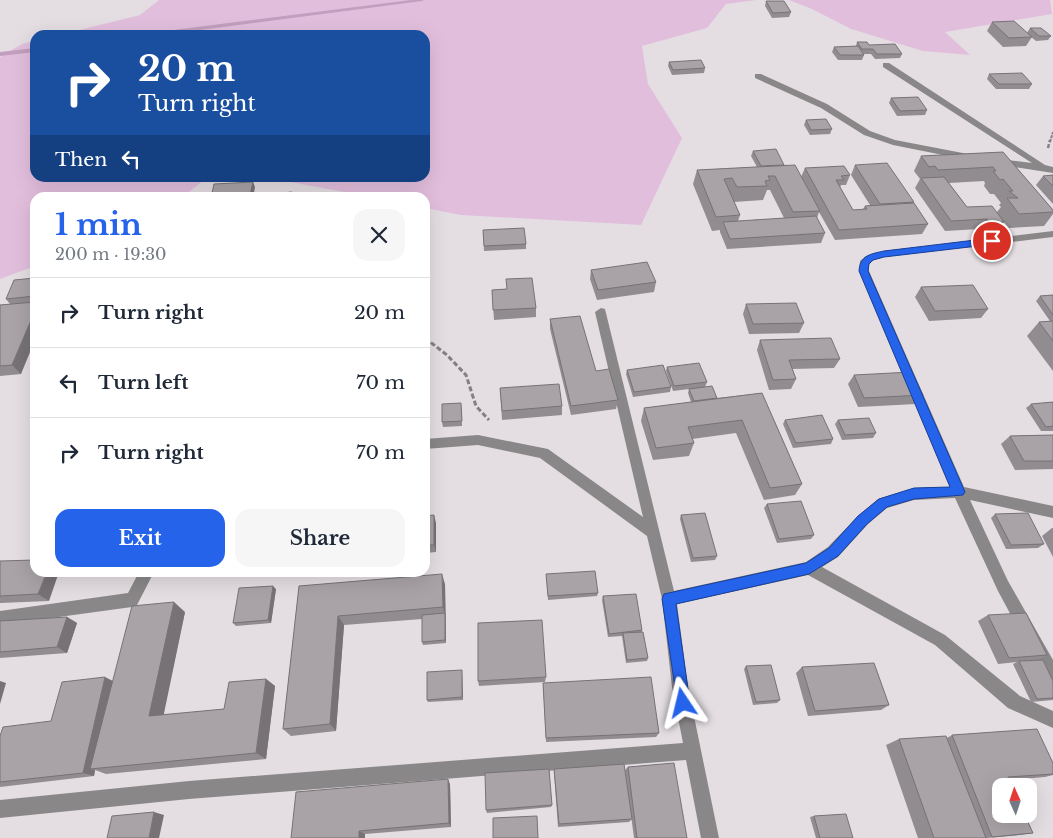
<!DOCTYPE html>
<meta charset="utf-8">
<style>
body{margin:0;font-family:"Libre Baskerville",serif;background:#f6f6f7;color:#1f2937;height:100vh;display:flex;flex-direction:column;font-size:19px;white-space:nowrap}
*{box-sizing:border-box;margin:0}
p{font-size:16px;color:#747a83}
.icon{flex:none;width:28px;height:28px;fill:none;stroke:currentColor;stroke-width:2;stroke-linecap:round;stroke-linejoin:round}
.map{position:relative;flex:1;overflow:hidden}
.side{position:absolute;left:30px;top:192px;width:400px;height:385px;display:flex;flex-direction:column;background:#fff;border-radius:15px;box-shadow:0 5px 20px #0002}
.side>*{flex:none}
.guide{position:absolute;left:30px;top:30px;width:400px;height:152px;border-radius:15px;box-shadow:0 5px 20px #0002;background:#1a4fa0;color:#fff;overflow:hidden}
.needle{width:32px;rotate:357deg}
.controls{position:absolute;left:992px;top:778px;display:grid;gap:10px}
.controls a{display:grid;place-items:center;width:45px;height:45px;border-radius:10px;background:#fff;box-shadow:0 5px 20px #0002;font-size:25px}
.pin{position:absolute;display:grid;place-items:center;width:42px;height:42px;color:#fff;margin:-21px;border:2px solid #fff;border-radius:50%;box-shadow:0 1px 5px #0007}
.me{position:absolute;width:55px;margin:-28px;rotate:350deg;stroke-linejoin:round;filter:drop-shadow(0 0 4px #0008)}
.turn{display:flex;align-items:center;gap:18px;height:105px;padding:0 25px;font-size:22px}
.turn .icon{width:65px;height:65px;stroke-width:2.5}
.turn b{display:block;font-size:35px;line-height:42px}
.then{display:flex;align-items:center;height:48px;padding:0 25px;background:#0003;gap:10px;font-size:19px}
.round{display:grid;place-items:center;flex:none;width:52px;height:52px;border-radius:15px;background:#f6f6f7}
.summary{display:flex;align-items:center;justify-content:space-between;height:85px;padding:0 25px}
h1{font-size:30px;font-weight:700;line-height:38px;color:#2563eb}
.button{display:flex;gap:10px;margin-top:auto;padding:10px 25px}
.button a{flex:1;height:58px;border-radius:15px;background:#2563eb;color:#fff;font-size:20px;font-weight:700;line-height:58px;text-align:center}
.button a+a{background:#f6f6f7;color:#1f2937}
ul{padding:0;list-style:none}
li{display:flex;align-items:center;gap:15px;height:70px;padding:0 25px;border-top:1px solid #e0e1e3}
li div{flex:1}
li b{display:block;font-size:19px}
li em{font-style:normal}
.map>svg:first-child{display:block}
</style>
<div class="map">
<svg width="1053" height="838" viewBox="0 0 1053 838">
<rect width="100%" height="100%" fill="#e4dee3"/>
<path fill="#e2bedd" d="M159 0H757L726 4 707 28 642 46 648 84 682 138 641 225 461 215 425 208V198L371 197 285 181 205 179 183 197 35 198V266L0 279V57L22 44 35 41V178H425V35H59L140 15Z
M789 0H1050L1052 14 945 32 970 55 923 51 851 29 812 9Z"/>
<g fill="none" stroke-linecap="round" stroke-linejoin="round">
<path fill="#c29fbe" fill-rule="evenodd" d="M411 0H424L422 1 162 35H147L150 33Z
M35 48V52L0 56V52Z"/>
<path stroke="#847f83" stroke-width="2" stroke-dasharray="3 1" stroke-linecap="butt" d="M1050 142 1053 132"/>
<path stroke="#847f83" stroke-width="2.5" stroke-dasharray="4 2" stroke-linecap="butt" d="M1048 148 1050 140"/>
<path stroke="#847f83" stroke-width="3" stroke-dasharray="5 2.5" stroke-linecap="butt" d="M425 338 447 355 466 375 476 406 489 420"/>
<path fill="#8a8789" fill-rule="evenodd" d="M883 63H889L1045 165 1053 167V173L995 164V160L998 159 1032 163 883 67Z
M755 74H761L827 104 870 131 895 140 968 154 973 157 968 160 893 145 864 135 821 108 755 78Z
M1053 231V237L884 257 874 260 869 264V271L964 487 1053 506V518L970 500 1008 581 1053 660V684L1047 682 998 591 955 498 914 500 887 508 868 524 838 557 822 567 945 635 1020 696 1053 711V728L1008 708 935 645 808 575 677 604 688 687 719 838H701L686 760 189 799 0 818V800L189 781 683 743 672 687 662 599 647 536 540 458 478 445 425 449V439L478 435 548 449 643 517 595 312 601 308 605 309 674 591 806 562 828 547 858 516 878 499 914 488 950 487 859 271 860 261 866 256 884 251Z
M139 572H154L137 605 132 607 0 625V611L128 593Z"/>
</g>
<path fill="#918c90" fill-rule="evenodd" d="M766 1 791 12 789 17 772 18 765 6Z
M992 22 1027 33 1030 28 1051 36 1048 40 1036 41 1030 36 1032 37 1026 46 1003 47 987 31Z
M857 42 869 45 902 54 900 58 875 59 871 54H864V55L862 60H838L832 52 834 47 856 46Z
M669 62 705 68 704 73 672 75 668 66Z
M989 74 1032 84 1029 89H996L987 79Z
M891 98 927 110 925 115 897 116 889 103Z
M806 120 832 129 830 134 810 135 804 125Z
M753 151 784 165 801 177 805 168 850 175 846 185H841L840 188 853 210 863 209 865 206 870 205 851 175 855 165 914 202 913 203 928 224 922 234 835 240 819 212 817 218 825 233 821 243 727 249 720 232V230L712 231 693 184 697 170 757 167 751 156ZM767 190H770L784 218 738 221 740 215 734 202 763 200Z
M1003 152 1053 210V214L1044 226 1009 228 1004 222 998 231 983 232 980 229 945 231 915 188 920 179 914 171 921 156ZM984 181 985 183 984 186 990 194H994L1001 203 999 205 1001 207 997 212 967 207 949 183Z
M1053 175V204L1036 185 1043 176Z
M483 230 526 244V249L484 251Z
M591 270 656 282 654 292 597 300 590 279Z
M35 278V302L21 374 0 376V305L10 304 6 299Z
M506 279 536 308V317L494 320 492 290 507 289Z
M921 287 988 309 981 318 929 321 915 297Z
M1053 295V371L1027 336 1039 322 1050 321 1036 301 1040 296Z
M746 304 804 323 799 333 749 334 743 314Z
M550 319 596 371 618 400 616 409 571 415 550 329Z
M760 340 840 359 834 368 792 369 796 379 791 389 769 390 757 350Z
M667 367 707 382 705 387 717 398 762 393 802 484 795 495 764 500 736 433 692 439 694 443 689 456 653 460 641 421 644 408 691 402 688 393 689 389 673 391 666 371Z
M627 370 671 387 670 392 633 397 626 374Z
M854 375 923 395 916 404 858 407 848 384Z
M500 388 562 406V415L502 420Z
M1053 402V431H1041L1026 408 1031 404Z
M462 407V426L443 427 442 422Z
M785 420 833 439 831 444 793 448 783 424Z
M838 420 876 433 873 438 842 440 835 424Z
M1053 435V469L1015 470 1001 444 1010 436Z
M767 504 814 535 811 539 777 543 764 508Z
M995 514 1044 544 1038 548 1006 549 991 518Z
M681 515 717 556 715 560 691 562 680 519Z
M425 516 436 523V552L425 553V559Z
M1052 528H1053V557L1042 536Z
M0 561 49 601 0 603Z
M396 572H417L396 574Z
M546 574 598 593 597 596 548 600Z
M445 584 446 643 423 645 422 642V619L344 625 336 731 291 736 283 729 299 586Z
M276 589 271 623 236 626 233 623Z
M603 596 642 630V632L648 658 647 661 626 663 622 636 608 637 602 600Z
M185 612 163 715 224 709 266 679 275 686 266 759 106 774 95 770 94 776 0 787V736L51 721 113 681Z
M988 615 1047 655 1037 660 1053 681V700L1031 702 1013 664 1017 662 998 664 978 621Z
M67 617 77 623 67 653 0 658V621Z
M746 666 780 700 777 703 753 705 744 669Z
M802 667 889 705 881 710 808 716 796 673Z
M462 670 463 700 428 702 427 700Z
M546 677 545 682 479 686 478 681Z
M543 683 659 733 656 737 546 742Z
M952 735 1053 763V775L1045 777 1010 780 1033 833 1020 835 987 838H918L886 745 899 739 947 738Z
M628 767 687 838H634L625 770Z
M554 769 632 819 629 822 558 827 554 773Z
M450 784 451 827 365 834 291 838Z
M552 805 551 807 487 813 486 810Z
M814 816 853 838H816L810 817Z"/>
<path fill="#767276" d="M253 182 255 187 253 198 250 195Z
M35 311V340L21 374 12 365Z
M434 515 436 523V552L434 545Z
M47 572H59L49 601 38 594Z
M442 574 445 584 446 643 445 640V616L443 607Z
M273 586 276 589 271 623 268 620Z
M174 602 185 612 162 723 149 716Z
M338 616 344 625 336 731 330 724Z
M67 617 77 623 67 653 57 647Z
M462 670V672L463 700 462 697Z
M105 677 115 682 90 769 95 770 94 776 83 773Z
M266 679 275 686 266 759 256 753Z
M0 681 6 683 0 704Z
M448 779 450 784 451 827 449 823Z
M154 812 164 815 159 838H149Z
M359 831 365 834V838H359Z"/>
<path fill="#a9a3a8" stroke="#767276" d="M766 1H784L791 12 773 13Z
M1014 21 1032 37 1009 38 992 22Z
M1030 28H1041L1051 36H1039Z
M857 42H867L869 45 895 44 902 54H877L873 49H862Z
M858 46 864 55H840L834 47Z
M701 60 705 68 673 70 669 62Z
M1022 73 1032 84H999L989 74Z
M918 97 927 110 900 111 891 98Z
M826 119 832 129 811 130 806 120Z
M776 149 784 165 761 166 753 151Z
M1003 152 1053 210V212L1019 214 1007 198H1018L1009 191H1013L1003 179 1000 180 993 171H996L993 167 938 170 935 166 929 167 921 156Z
M887 163 914 202 880 204 855 165Z
M795 165 820 211 793 212 775 176H768L770 180 765 181 767 186 737 187 732 178 724 179 740 215 716 217 697 170Z
M844 166 850 175 841 176 844 180H836L853 210 867 209 865 206 914 203 928 224 839 230 805 168Z
M1053 175V186L1043 176Z
M944 177 967 207 992 206 1004 222 989 223 987 219 951 221 921 178Z
M253 182 250 195 211 198 214 184Z
M292 192 291 198H226Z
M816 216 825 233 730 239 723 222Z
M524 228 526 244 484 246 483 230Z
M647 262 656 282 598 290 591 270Z
M35 278V296L6 299 14 280Z
M532 278 536 308 493 310 492 290 507 289 506 279Z
M973 285 988 309 935 311 921 287Z
M1053 295V315L1040 296Z
M35 302V311L12 365 0 366V305Z
M796 303 804 323 753 324 746 304Z
M580 316 596 371 609 369 618 400 571 406 550 319Z
M1053 321V341L1039 322Z
M831 338 840 359 789 360 796 379 773 380 760 340Z
M699 363 707 382 674 386 667 367Z
M663 365 671 387 634 392 627 370Z
M911 372 923 395 864 398 854 375Z
M559 384 562 406 502 411 500 388Z
M712 386 717 398 694 401 689 389Z
M762 393 802 484 770 488 742 420 688 427 694 443 656 448 644 408Z
M1053 402V426L1046 427 1031 404Z
M461 403 462 421 442 422V404Z
M822 415 833 439 796 443 785 420Z
M869 418 876 433 845 435 838 420Z
M1053 435V461H1024L1010 436Z
M801 501 814 535 779 539 767 504Z
M705 513 717 556 693 558 681 515Z
M1028 513 1044 544 1011 545 995 514Z
M434 515V545H425V516Z
M35 560V572H47L38 594 0 596V561Z
M595 571 598 593 548 596 546 574Z
M442 574 443 607 338 616 330 724 283 729 299 586Z
M273 586 268 620 233 623 239 588Z
M636 594 642 630 609 634 603 596Z
M174 602 149 716 224 709 229 682 266 679 256 753 90 769 132 606Z
M445 613V640L422 642V615Z
M1026 613 1047 655 1009 658 988 615Z
M67 617 57 647 0 652V621Z
M542 620 546 677 478 681V623Z
M643 632 648 658 627 660 623 633Z
M1043 660 1053 681V698L1037 699 1019 661Z
M874 663 889 705 815 711 802 667Z
M771 665 780 700 756 702 746 666Z
M462 670V697L427 700V672Z
M105 677 83 773 0 782V736L3 727 51 721 62 682Z
M651 677 659 733 546 738 543 683Z
M1037 729 1053 763V774L1008 777 1012 786H1001V814H1024L1033 833 992 837 952 735Z
M946 736 986 838H934L899 739Z
M674 763 687 838H637L628 767Z
M624 764 632 819 559 824 554 769Z
M549 769 552 805 486 810 485 773Z
M448 779 449 823 359 831V838H291L296 792Z
M154 812 149 838H107L112 816Z
M846 814 853 838H820L814 816Z
M537 816 538 838H493V818Z"/>
<path fill="#2563eb" stroke="#184099" d="M992 238 997 241 995 244 884 257 873 260 869 264 868 271 965 492 963 495 914 499 887 507 867 524 838 556 809 574 676 604 690 703 688 708 683 710 678 708 662 599 664 594 806 563 829 548 858 516 879 499 914 488 950 487 859 271C860 255 871 254 884 251Z"/>
</svg>
<div class="controls">
<a><svg class="needle" viewBox="-14 -14 28 28"><path d="M0-13l5 13h-10z" fill="#e53935"/><path d="M0 13l5-13h-10z" fill="#747a83"/></svg></a>
</div>
<div class="pin" style="left:992px;top:241px;background:#d93025"><svg class="icon" aria-label="arrive" viewBox="0 0 24 24"><path d="M6 21V4h12l-3 4 3 4H6"/></svg></div>
<svg class="me" style="left:683px;top:703px" viewBox="-20 -20 40 40"><path d="M0-17L14 15 0 8-14 15z" fill="#2563eb" stroke="#fff" stroke-width="4"/></svg>
<div class="guide">
<div class="turn"><svg class="icon" aria-label="right" viewBox="0 0 24 24"><path d="M7 20v-9h11M14 6l5 5-5 5"/></svg><div><b>20 m</b>Turn right</div></div>
<div class="then">Then<svg class="icon" aria-label="left" viewBox="0 0 24 24"><path d="M17 20v-9H6M10 6l-5 5 5 5"/></svg></div>
</div>
<section class="side">
<div class="summary"><div><h1>1 min</h1><p>200 m · 19:30</p></div><a class="round"><svg class="icon" aria-label="close" viewBox="0 0 24 24"><path d="M6 6l12 12M18 6L6 18"/></svg></a></div>
<ul>
<li><svg class="icon" aria-label="right" viewBox="0 0 24 24"><path d="M7 20v-9h11M14 6l5 5-5 5"/></svg><div><b>Turn right</b></div><em>20 m</em></li>
<li><svg class="icon" aria-label="left" viewBox="0 0 24 24"><path d="M17 20v-9H6M10 6l-5 5 5 5"/></svg><div><b>Turn left</b></div><em>70 m</em></li>
<li><svg class="icon" aria-label="right" viewBox="0 0 24 24"><path d="M7 20v-9h11M14 6l5 5-5 5"/></svg><div><b>Turn right</b></div><em>70 m</em></li>
</ul>
<div class="button"><a>Exit</a><a>Share</a></div>
</section>
</div>
